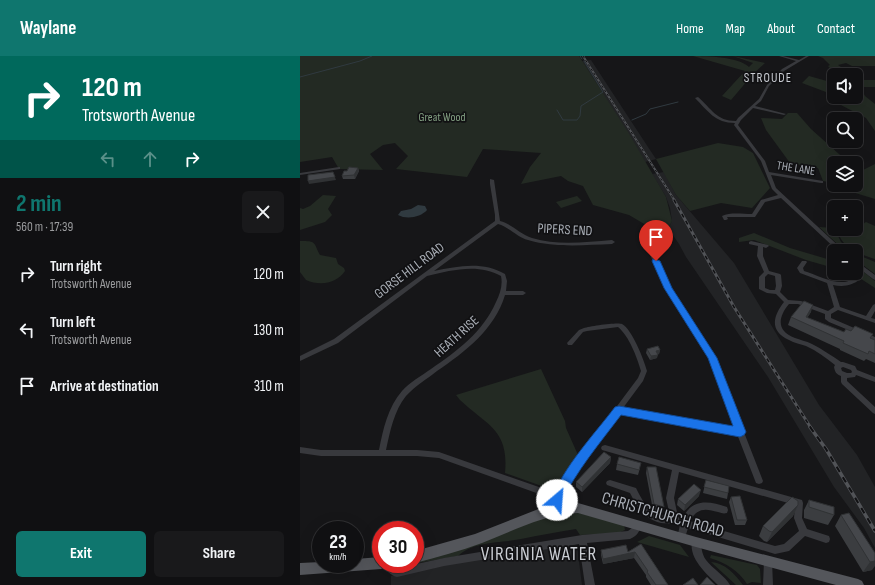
<!DOCTYPE html>
<meta charset="utf-8">
<style>
body{margin:0;font-family:"Sofia Sans Condensed",sans-serif;background:#19191b;color:#f1f3f6;height:100vh;display:flex;flex-direction:column;font-size:15px;white-space:nowrap}
*{box-sizing:border-box;margin:0}
p{font-size:13px;color:#9c9d9f}
.icon{flex:none;width:22px;height:22px;fill:none;stroke:currentColor;stroke-width:2;stroke-linecap:round;stroke-linejoin:round}
.map{position:relative;flex:1;overflow:hidden}
.panel{display:flex;flex-direction:column;background:#101012;width:300px}
.panel>*{flex:none}
.top-card{background:#00695c;color:#fff;overflow:hidden}
.tools{position:absolute;left:527px;top:12px;display:grid;gap:8px}
.tools a{display:grid;place-items:center;width:36px;height:36px;border-radius:6px;background:#101012;box-shadow:0 4px 16px #0002,0 0 0 1px #303032;font-size:20px}
.speed{position:absolute;left:12px;top:465px;display:flex;gap:8px;font-size:20px;font-weight:700;text-align:center}
.speed>*{display:grid;place-content:center;width:52px;height:52px;border-radius:50%;background:#101012;box-shadow:0 4px 16px #0002,0 0 0 1px #303032;line-height:1}
.speed small{font-size:10px;font-weight:400}
.speed .limit{border:6px solid #d22;background:#fff;color:#111}
.pin{position:absolute;display:grid;place-items:center;width:34px;height:34px;color:#fff;margin:-41px -17px;border-radius:50% 50% 50% 0;rotate:-45deg;box-shadow:0 0 4px #0007}
.pin .icon{rotate:45deg}
.me{position:absolute;width:44px;margin:-22px;rotate:27deg;stroke-linejoin:round;filter:drop-shadow(0 0 3px #0008)}
.turn{display:flex;align-items:center;gap:14px;height:84px;padding:0 16px;font-size:18px}
.turn .icon{width:52px;height:52px;stroke-width:2.5}
.turn b{display:block;font-size:28px;line-height:34px}
.lanes{display:flex;align-items:center;height:38px;padding:0 16px;background:#0003;justify-content:center;gap:20px;direction:ltr}
.lanes .off{opacity:.35}
.round{display:grid;place-items:center;flex:none;width:42px;height:42px;border-radius:6px;background:#19191b}
.headline{display:flex;align-items:center;justify-content:space-between;height:68px;padding:0 16px}
h1{font-size:24px;font-weight:700;line-height:30px;color:#0f766e}
.primary-button{display:flex;gap:8px;margin-top:auto;padding:8px 16px}
.primary-button a{flex:1;height:46px;border-radius:6px;background:#0f766e;color:#fff;font-size:16px;font-weight:700;line-height:46px;text-align:center}
.primary-button a+a{background:#19191b;color:#f1f3f6}
ul{padding:0;list-style:none}
li{display:flex;align-items:center;gap:12px;height:56px;padding:0 16px}
li div{flex:1}
li b{display:block;font-size:15px}
li em{font-style:normal}
header{display:flex;align-items:center;gap:24px;box-sizing:border-box;height:56px;padding:0 20px;background:#0f766e;color:#fff}
header strong{font-size:19px}
nav{display:flex;gap:22px;margin-inline-start:auto;font-size:14px}
main{display:flex;flex:1;min-height:0}
.map>svg:first-child{display:block}
</style>
<header>
<strong>Waylane</strong>
<nav><a>Home</a><a>Map</a><a>About</a><a>Contact</a></nav>
</header>
<main>
<section class="panel">
<div class="top-card">
<div class="turn"><svg class="icon" aria-label="right" viewBox="0 0 24 24"><path d="M7 20v-9h11M14 6l5 5-5 5"/></svg><div><b>120 m</b>Trotsworth Avenue</div></div>
<div class="lanes"><svg class="icon off" aria-label="left" viewBox="0 0 24 24"><path d="M17 20v-9H6M10 6l-5 5 5 5"/></svg><svg class="icon off" aria-label="ahead" viewBox="0 0 24 24"><path d="M12 20V5M6 11l6-6 6 6"/></svg><svg class="icon" aria-label="right" viewBox="0 0 24 24"><path d="M7 20v-9h11M14 6l5 5-5 5"/></svg></div>
</div>
<div class="headline"><div><h1>2 min</h1><p>560 m · 17:39</p></div><a class="round"><svg class="icon" aria-label="close" viewBox="0 0 24 24"><path d="M6 6l12 12M18 6L6 18"/></svg></a></div>
<ul>
<li><svg class="icon" aria-label="right" viewBox="0 0 24 24"><path d="M7 20v-9h11M14 6l5 5-5 5"/></svg><div><b>Turn right</b><p>Trotsworth Avenue</p></div><em>120 m</em></li>
<li><svg class="icon" aria-label="left" viewBox="0 0 24 24"><path d="M17 20v-9H6M10 6l-5 5 5 5"/></svg><div><b>Turn left</b><p>Trotsworth Avenue</p></div><em>130 m</em></li>
<li><svg class="icon" aria-label="arrive" viewBox="0 0 24 24"><path d="M6 21V4h12l-3 4 3 4H6"/></svg><div><b>Arrive at destination</b></div><em>310 m</em></li>
</ul>
<div class="primary-button"><a>Exit</a><a>Share</a></div>
</section>
<div class="map">
<svg width="575" height="529" viewBox="0 0 575 529">
<rect width="100%" height="100%" fill="#161618"/>
<path fill="#222325" d="M291 4 348 91 356 103 345 106 282 5Z
M364 116 376 139 434 207 519 349 557 399 575 431V492L564 472 534 431 468 321 386 201 379 188 368 172 372 165 370 152 366 141 352 118Z
M274 487 277 490 282 529H91V520L117 513Z"/>
<path fill="#232a23" d="M0 0H279L328 76 366 141 372 165 368 172 346 169 329 159 293 149 283 130 268 125 261 120 221 128 230 111 241 97 183 93 167 121 96 113 108 100 95 87 83 89 70 98 83 114 39 113 32 101 0 106Z
M393 0C407 0 439 1 449 11L453 7 433 0 465 7 454 17 431 44 422 40 445 15Z
M518 0H575V10H552L546 7 538 9 553 19H537L528 10 530 9 523 2Z
M509 20 534 27V39L502 27Z
M556 22 559 24H575V31H560L565 40 575 48V75L566 62 539 48 543 45 537 41H556Z
M488 57H497L511 73 549 107H534V127L523 125 518 112 490 107 466 74 461 62 482 63Z
M418 87 443 91 453 97 470 132 452 152 421 147 390 155 376 139 356 103Z
M575 108V143L539 132 545 129H556V114L559 116Z
M23 139 36 140 28 153 32 159 25 166 0 174V152L3 153 10 150Z
M277 140 282 145 261 152 256 146Z
M566 166 575 170V203C564 200 534 188 540 173H556V167L561 169Z
M519 171 534 172 541 186 552 195H545Z
M454 177 490 192 534 205V212L506 204 454 184 439 186V182Z
M0 185C17 185 13 186 20 199L36 202 38 208 44 212 45 215C36 228 20 230 6 224L0 216Z
M556 198 575 206V218L556 204Z
M556 210 575 225V232L552 217H556Z
M241 313 265 365 266 372 278 399 256 430 250 433 205 417C209 374 188 370 160 344L156 339Z
M279 457 324 469 325 474 318 477 280 479 276 473C258 476 239 479 221 483 201 487 173 485 158 500L95 511 102 508H115V505L256 458Z
M349 480 380 489 389 501 337 486Z
M411 499 457 509 460 513 461 527 452 526 447 528C438 514 426 507 410 502Z
M411 506C425 507 435 518 443 529H436Z"/>
<path fill="#303a40" d="M118 149 125 150 127 154C121 161 107 164 98 159L101 155 111 153Z"/>
<g fill="none" stroke-linecap="round" stroke-linejoin="round">
<path stroke="#303a40" stroke-width="1" d="M280 0 282 3
M0 21 60 5 72 0
M257 54 263 64H277L280 60 281 50 303 36 284 5
M332 64 346 58 350 53 378 46"/>
<path fill="#38393d" fill-rule="evenodd" d="M479 0H483L499 4 506 0H509L484 15 469 30 461 45 455 50 486 58 484 59 453 52 441 64 438 69 465 105 469 116 523 125V127H521L471 119 476 132 544 195H538L481 142 465 146 455 161H427L428 163 426 164H424L422 160C430 156 442 158 452 158L461 144 478 139 472 133 461 105 434 69 435 67C415 67 408 55 395 42L398 41C412 53 416 65 436 65L438 62 459 43 467 29 482 13 496 5Z
M39 111H40V113L0 119V117Z
M190 123 194 124 200 165C212 168 220 178 232 182 258 190 286 186 312 184L315 186 312 188C284 189 255 192 228 184 217 181 209 171 198 168L134 215C158 210 183 205 205 218L207 225 206 235H223L226 237 223 239H205C195 273 165 296 137 315 127 323 115 330 106 340 94 355 90 375 86 394H117L139 396 256 437 279 401 338 322 341 315C337 301 329 280 318 271L287 275 283 276 272 289H268L267 287 279 274 284 272C290 270 318 266 322 268 332 273 344 304 347 315L343 325 323 352 435 372 409 302 365 232 347 192 350 190 353 192 371 232 415 302 463 425 462 427 459 428 456 427 437 378 320 357 285 405 263 438 261 444 264 453 263 456 260 457 257 456 253 443 139 402 117 400H21L0 397V391L21 394H79C83 373 88 351 102 335 110 326 121 320 131 313 157 295 183 276 196 246 200 238 203 229 201 220 179 207 151 214 127 220L38 287 0 305V300L34 283 195 165V159L190 128Z
M451 185 468 189 469 190 466 192 463 191V200L469 215 480 218 481 219 482 230 480 236 488 244 501 245 528 255 534 251 527 227 500 217 497 212 502 205H506L507 206 503 212 504 215C517 219 531 227 544 226 550 226 553 221 559 222L560 223C552 230 543 231 533 229L540 251 566 260 573 249 575 248V255L571 262 575 263V267L538 254 531 258V262L575 281V285L529 266 525 263V258L498 248H489C478 261 476 275 495 282 500 284 506 285 512 288 522 293 532 300 541 306H543L555 310 557 314 575 321V326L556 319 555 321 547 322V325L575 351V358L573 357 542 328 541 326V320C536 318 535 316 534 311L535 309C526 302 517 295 506 290 501 288 494 287 489 284 469 275 473 260 484 246L476 238 467 237 459 233V221L464 216 457 200 458 190 449 188V186ZM468 218 475 220 476 230 475 234H470L465 232V221ZM543 311 551 314 552 316 551 317H547L542 315 541 312Z
M556 205 575 219V224L573 223 556 210Z
M305 389 502 444 503 447 502 462 507 473 529 480 530 483 529 486 526 487 505 480 489 495 475 498 388 472 384 485 381 486 378 485 377 482 380 469C374 467 368 468 361 467 344 463 337 451 330 437L307 429 306 427 307 425 310 424 336 432C344 448 350 459 370 460L366 442 372 414 302 394 301 392 302 390ZM379 416 495 449 494 462 499 475 484 488 475 490 390 465C397 452 405 452 418 456 422 457 423 458 427 457L428 454 427 451C409 445 392 442 383 462L378 461 374 442Z
M337 466 340 467 341 470C339 476 337 480 330 483L287 487 295 529H285L279 488 144 510 97 521C90 519 86 515 86 508H94V510L98 512 144 502 282 479 328 475 332 472 334 467Z
M396 482 399 483C402 490 401 497 406 504 412 512 426 521 430 529H418C407 519 386 500 393 483Z
M468 501 471 502 472 505 473 529H463L464 505 465 502Z"/>
<path fill="#54565b" fill-rule="evenodd" d="M266 447H278L396 481 558 523 562 525 564 529H536L396 491 278 457C243 458 214 475 182 487 160 495 138 501 115 507V495L175 478 241 452Z
M81 501V508H86L85 511 81 513 0 519V507L21 506V508H55V503Z"/>
<g stroke="#515357" stroke-width="2">
<path id="rail-far2" d="M283 0 375 145"/>
</g>
<g stroke="#515357" stroke-width="3">
<path id="rail-far1" d="M374 144 434 251 511 372"/>
</g>
<g stroke="#515357" stroke-width="3.5">
<path id="rail" d="M510 371 526 393 575 475"/>
</g>
<use href="#rail-far2" stroke="#111113" stroke-width="1" stroke-dasharray="2.5" stroke-linecap="butt"/>
<use href="#rail-far1" stroke="#111113" stroke-width="1.5" stroke-dasharray="4" stroke-linecap="butt"/>
<use href="#rail" stroke="#111113" stroke-width="2" stroke-dasharray="6" stroke-linecap="butt"/>
</g>
<path fill="#3b3d40" d="M58 112 59 115 55 123H43L42 120 47 115Z
M511 256 507 262 544 276 571 282 575 284V307L566 303 564 305 540 294V293L488 269 491 261Z
M347 293 360 294 359 298H357V302L350 304 346 297Z
M311 401 310 407 282 436 276 431V426Z
M317 408 340 412 338 419 316 414Z
M347 411 364 451 363 457 353 454 346 417Z
M406 424 428 437 427 443 403 437Z
M399 440 384 455 377 449 378 443Z
M431 441 447 464 445 469H435L429 446Z
M509 444 534 459 528 469 504 462V454Z
M498 449 493 460 467 486 464 485 459 480 463 470Z
M541 459 575 497 572 514 563 516 535 470Z
M341 488 368 529H351L346 521V519L334 502 303 508 301 499V494L328 496Z"/>
<path fill="#303234" d="M58 112 59 115 55 123 54 119Z
M33 116 36 124 9 128 8 125Z
M513 249 511 256 504 267 506 261Z
M360 294 359 298 355 299 356 295Z
M358 299 357 302 350 304 351 300Z
M311 401 310 407 282 436V431Z
M401 434 399 440 384 455 385 449Z
M498 449 493 460 467 486 472 476Z
M335 496 334 502 303 508V503Z
M575 505V510L572 514 563 516 570 506Z"/>
<path fill="#45474b" stroke="#303234" d="M49 111 58 112 54 119 42 120 44 115H47Z
M33 116 35 121 8 125V119Z
M504 245 513 249 506 261 544 276 546 273 551 275 555 270 573 278 570 282 575 284V298L569 295 568 298 543 287 544 285 491 261Z
M358 290 360 294 356 295 358 299 351 300 347 293Z
M304 396 311 401 282 431 276 426Z
M319 401 341 407 339 414 317 408Z
M347 411H356L364 451 354 448Z
M406 424 429 430 428 437 404 431Z
M394 428 401 434 385 449 378 443Z
M440 440 447 464H437L431 441Z
M492 441 498 445V449L472 476 469 475 463 470Z
M509 444 534 451V459L509 451Z
M549 457 575 497V505L570 506 541 459Z
M341 488 368 529H356L347 516 348 515 335 496 303 503 301 494 326 489 328 496Z
M407 521 415 529H400Z
M393 522 398 529H383Z"/>
<path fill="#1a73e8" stroke="#114b97" d="M353 203 360 205 372 232 417 302 446 376 444 379 440 381 321 359C300 387 276 415 261 447L257 449 253 447 251 444C264 410 293 380 315 351L319 350 433 370 408 302 364 232 352 205Z"/>
<g text-anchor="middle" stroke-width="3.5" stroke-linejoin="round" paint-order="stroke">
<g font-size="12" fill="#83a082" stroke="#111113">
<text x="142" y="65">Great Wood</text>
</g>
<g font-size="12" fill="#aaafb7" stroke="#111113">
<text transform="translate(496 112) rotate(9)" y="4">THE LANE</text>
</g>
<g font-size="13" letter-spacing="1" fill="#cacdd3" stroke="#111113">
<text x="468" y="26">STROUDE</text>
</g>
<g font-size="14" fill="#aaafb7" stroke="#111113">
<text transform="translate(265 173) rotate(3)" y="5">PIPERS END</text>
<text transform="translate(109 214) rotate(-37)" y="5">GORSE HILL ROAD</text>
<text transform="translate(156 280) rotate(-42)" y="5">HEATH RISE</text>
</g>
<g font-size="17" fill="#aaafb7" stroke="#111113">
<text transform="translate(363 458) rotate(16)" y="6">CHRISTCHURCH ROAD</text>
</g>
<g font-size="19" letter-spacing="1" fill="#cacdd3" stroke="#111113">
<text x="239" y="504">VIRGINIA WATER</text>
</g>
</g>
</svg>
<div class="tools">
<a><svg class="icon" aria-label="sound" viewBox="0 0 24 24"><path d="M4 9h4l5-4v14l-5-4H4zM17 9q2 3 0 6"/></svg></a>
<a><svg class="icon" aria-label="search" viewBox="0 0 24 24"><circle cx="10" cy="10" r="6"/><path d="M15 15l6 6"/></svg></a>
<a><svg class="icon" aria-label="layers" viewBox="0 0 24 24"><path d="M12 4l9 5-9 5-9-5zM3 14l9 5 9-5"/></svg></a>
<a>+</a>
<a>−</a>
</div>
<div class="speed"><div>23<small>km/h</small></div><div class="limit">30</div></div>
<div class="pin" style="left:356px;top:205px;background:#d93025"><svg class="icon" aria-label="arrive" viewBox="0 0 24 24"><path d="M6 21V4h12l-3 4 3 4H6"/></svg></div>
<svg class="me" style="left:257px;top:444px" viewBox="-20 -20 40 40"><circle r="19" fill="#fff"/><path d="M0-13L10 11 0 6-10 11z" fill="#1a73e8"/></svg>
</div>
</main>
